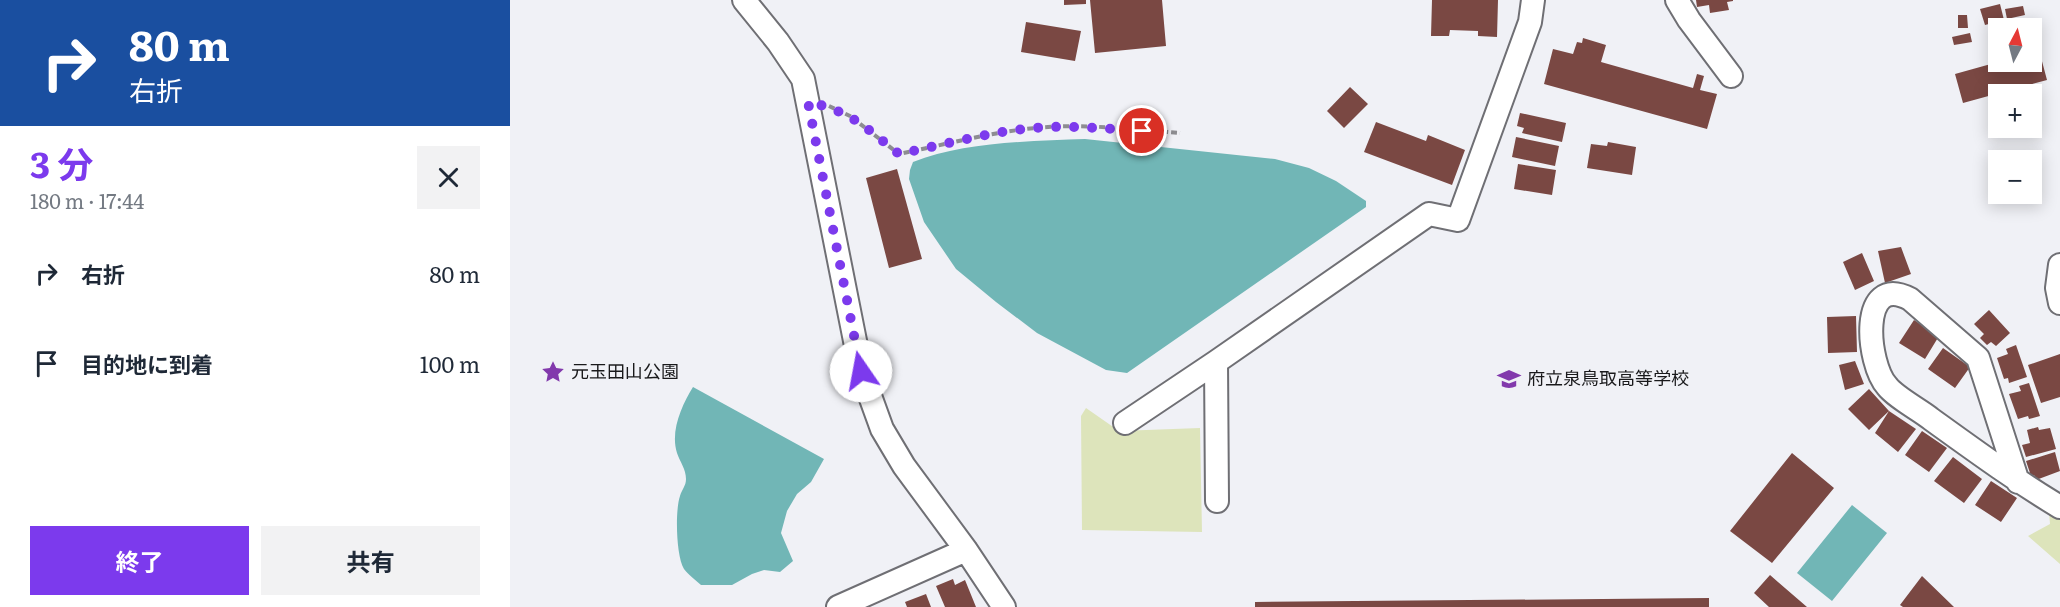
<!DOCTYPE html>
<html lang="ja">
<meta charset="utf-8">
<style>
body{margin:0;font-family:Literata,"Noto Sans JP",serif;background:#f2f2f3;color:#1f2937;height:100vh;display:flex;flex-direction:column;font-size:22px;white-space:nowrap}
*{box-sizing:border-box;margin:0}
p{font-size:20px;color:#747a83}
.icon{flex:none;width:33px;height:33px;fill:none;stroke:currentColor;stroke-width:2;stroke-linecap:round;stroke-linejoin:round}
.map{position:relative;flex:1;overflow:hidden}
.drawer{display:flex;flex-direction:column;background:#fff;width:510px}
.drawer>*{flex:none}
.guide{background:#1a4fa0;color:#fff;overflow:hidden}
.needle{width:39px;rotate:7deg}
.buttons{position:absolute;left:1478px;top:18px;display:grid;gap:12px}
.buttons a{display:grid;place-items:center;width:54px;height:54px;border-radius:0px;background:#fff;box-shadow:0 3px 15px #0003;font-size:30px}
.pin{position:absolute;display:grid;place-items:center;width:51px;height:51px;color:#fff;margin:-26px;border:3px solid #fff;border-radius:50%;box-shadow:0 2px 6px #0007}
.me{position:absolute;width:66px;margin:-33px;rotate:348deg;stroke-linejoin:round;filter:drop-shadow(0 0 4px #0008)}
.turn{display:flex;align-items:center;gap:21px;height:126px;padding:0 30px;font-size:27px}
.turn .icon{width:78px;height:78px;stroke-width:2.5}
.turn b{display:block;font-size:42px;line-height:51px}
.round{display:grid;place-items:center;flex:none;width:63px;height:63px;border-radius:0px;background:#f2f2f3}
.head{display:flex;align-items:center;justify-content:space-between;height:102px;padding:0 30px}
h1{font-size:36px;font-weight:700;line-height:45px;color:#7c3aed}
.button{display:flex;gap:12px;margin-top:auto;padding:12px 30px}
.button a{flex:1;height:69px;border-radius:0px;background:#7c3aed;color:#fff;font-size:24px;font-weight:700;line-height:69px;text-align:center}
.button a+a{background:#f2f2f3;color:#1f2937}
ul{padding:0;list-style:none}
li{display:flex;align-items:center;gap:18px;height:90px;padding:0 30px}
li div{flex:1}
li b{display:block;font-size:22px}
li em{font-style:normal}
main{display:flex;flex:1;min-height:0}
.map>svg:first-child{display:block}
</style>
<main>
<section class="drawer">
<div class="guide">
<div class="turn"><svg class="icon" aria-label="right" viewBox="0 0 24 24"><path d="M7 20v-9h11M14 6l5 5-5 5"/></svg><div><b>80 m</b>右折</div></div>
</div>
<div class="head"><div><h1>3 分</h1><p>180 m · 17:44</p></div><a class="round"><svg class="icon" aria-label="close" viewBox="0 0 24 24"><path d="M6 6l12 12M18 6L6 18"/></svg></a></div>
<ul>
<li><svg class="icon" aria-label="right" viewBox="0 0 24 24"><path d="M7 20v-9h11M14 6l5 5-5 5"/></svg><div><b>右折</b></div><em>80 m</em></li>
<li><svg class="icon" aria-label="arrive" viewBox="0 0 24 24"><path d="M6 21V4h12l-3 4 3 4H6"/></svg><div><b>目的地に到着</b></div><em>100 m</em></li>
</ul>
<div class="button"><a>終了</a><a>共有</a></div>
</section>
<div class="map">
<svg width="1550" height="607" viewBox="0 0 1550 607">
<rect width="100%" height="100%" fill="#f0f1f6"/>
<path fill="#dde4bb" d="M576 408 609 431 690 428 692 532 572 530 571 416Z
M1539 512 1550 520V564L1518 536 1540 524Z"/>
<path fill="#71b6b6" d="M575 139 765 159 799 168 826 181 856 201V207L617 373 596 370 527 333 486 302 446 269 414 222 399 179 400 170 403 162C453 142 522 141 575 139Z
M183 387 314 459 301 482 287 494 277 511 271 533 283 561 270 572 254 570 242 574 222 585H191C185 580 178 574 174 569 166 556 165 510 170 496 172 489 176 486 176 479 176 469 170 462 167 453 160 431 172 405 183 387Z
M1342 505 1377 533 1322 601 1287 573Z"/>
<path fill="#7a4843" d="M554 0H576V4L554 5Z
M580 0H652L656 46 585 53Z
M922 0H988L987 37 968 36V31L940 30 939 36H921Z
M1186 0H1223V1L1217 2 1219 10 1200 13 1199 5 1187 7Z
M1490 4 1494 20 1475 25 1470 9Z
M1513 6 1515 15 1497 19 1495 9Z
M1448 15H1457L1458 28H1448Z
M516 22 571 31 565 61 511 52Z
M1460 33 1462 42 1444 45 1442 37Z
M1073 38 1096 45 1091 62 1183 88 1187 74 1194 76 1190 90 1207 94 1197 129 1034 84 1043 49 1063 54 1067 42 1072 43Z
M1529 50 1537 80 1453 103 1445 74 1488 62H1521V52Z
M840 87 858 104 834 128 817 111Z
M1010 113 1056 123 1052 142 1012 133 1014 128 1007 126Z
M866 122 916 141 918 135 955 150 942 185 854 152Z
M1006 137 1049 146 1045 166 1002 157Z
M1098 142 1126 147 1122 175 1077 168 1081 144 1097 146Z
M1008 164 1046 170 1042 195 1004 189Z
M387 169 412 259 379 268 356 178Z
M1391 247 1401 274 1375 283 1368 251Z
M1352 253 1364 281 1345 290 1333 262Z
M1479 310 1500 333 1486 346 1481 342 1477 345 1470 338 1474 334 1464 324Z
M1346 316 1347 352 1318 353 1317 317Z
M1404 320 1429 336 1415 359 1389 343Z
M1506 345 1517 377 1499 383 1498 378 1494 379 1487 358 1498 354 1496 349Z
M1433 348 1460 367 1445 388 1418 369Z
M1550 354V397L1531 403 1518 365Z
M1345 361 1354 384 1335 390 1329 365Z
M1519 383 1530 416 1519 419 1518 416 1508 419 1499 394 1511 391 1509 386Z
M1359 389 1379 411 1406 429 1388 452 1365 433 1379 411 1359 430 1338 409Z
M1528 427 1529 430 1540 428 1546 449 1516 457 1512 445 1520 443 1517 430Z
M1412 431 1437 448 1419 472 1395 455Z
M1545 452 1550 471 1526 480 1524 475 1521 476 1516 461Z
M1282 453 1324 488 1262 563 1220 531Z
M1443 457 1472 479 1454 503 1424 481Z
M1481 481 1507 498 1491 522 1465 505Z
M1260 575 1297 607H1259L1244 593Z
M1412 576 1444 607H1393L1390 605Z
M443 579 445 585 455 580 466 607H435L426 586Z
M416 594 421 607H397L395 602Z
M1199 598V607H745V602Z"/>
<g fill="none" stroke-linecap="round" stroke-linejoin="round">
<g stroke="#6f6f74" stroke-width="26">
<path id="minor" d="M234 0 268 42 293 79 351 371 372 429 394 466 456 550 494 607
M1167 0 1179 20 1221 76
M1550 265 1547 288 1550 303
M706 362 707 501
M615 423 706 362 919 214 948 220 1020 22 1023 0
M1508 482 1468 358 1400 299C1348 272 1357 364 1377 386 1385 397 1410 410 1421 419 1464 450 1505 480 1550 507
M328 607 456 550"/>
</g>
<path stroke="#8d8d91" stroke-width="4" stroke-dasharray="6 3" stroke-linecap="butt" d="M319 106 340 116 389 154C438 144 488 130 538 127 581 124 627 130 670 133"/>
<use href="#minor" stroke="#fff" stroke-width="22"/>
</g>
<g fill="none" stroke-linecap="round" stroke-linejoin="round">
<path stroke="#7c3aed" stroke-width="10" stroke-dasharray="0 18" d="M351 371 298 102C341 111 356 128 389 154 438 144 489 129 539 127 570 126 601 129 632 131"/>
</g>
<defs>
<g id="sight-bare" transform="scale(1.8)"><path d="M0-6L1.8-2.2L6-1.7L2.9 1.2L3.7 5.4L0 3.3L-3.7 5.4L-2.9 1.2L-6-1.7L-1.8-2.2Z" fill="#8239ac" stroke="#f0f1f6" stroke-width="2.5" paint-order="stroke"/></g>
<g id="school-bare" transform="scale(1.8)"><path d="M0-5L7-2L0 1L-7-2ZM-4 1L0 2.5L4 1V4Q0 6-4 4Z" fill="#8239ac" stroke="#f0f1f6" stroke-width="2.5" paint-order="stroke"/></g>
</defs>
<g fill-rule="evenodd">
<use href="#sight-bare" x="43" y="372"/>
<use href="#school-bare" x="999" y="379"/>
</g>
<g text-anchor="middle" stroke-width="6" stroke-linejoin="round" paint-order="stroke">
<g font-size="18" fill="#19191b" stroke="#f0f1f6" text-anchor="start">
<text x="61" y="378">元玉田山公園</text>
<text x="1017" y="385">府立泉鳥取高等学校</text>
</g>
</g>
</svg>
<div class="buttons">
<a><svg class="needle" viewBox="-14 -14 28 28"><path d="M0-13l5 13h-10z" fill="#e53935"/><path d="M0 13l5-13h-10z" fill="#747a83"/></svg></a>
<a>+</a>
<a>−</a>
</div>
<div class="pin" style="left:632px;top:131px;background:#d93025"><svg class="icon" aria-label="arrive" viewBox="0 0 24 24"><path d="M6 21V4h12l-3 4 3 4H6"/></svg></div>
<svg class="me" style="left:351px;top:371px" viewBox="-20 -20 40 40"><circle r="19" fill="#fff"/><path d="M0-13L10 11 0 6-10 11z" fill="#7c3aed"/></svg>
</div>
</main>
